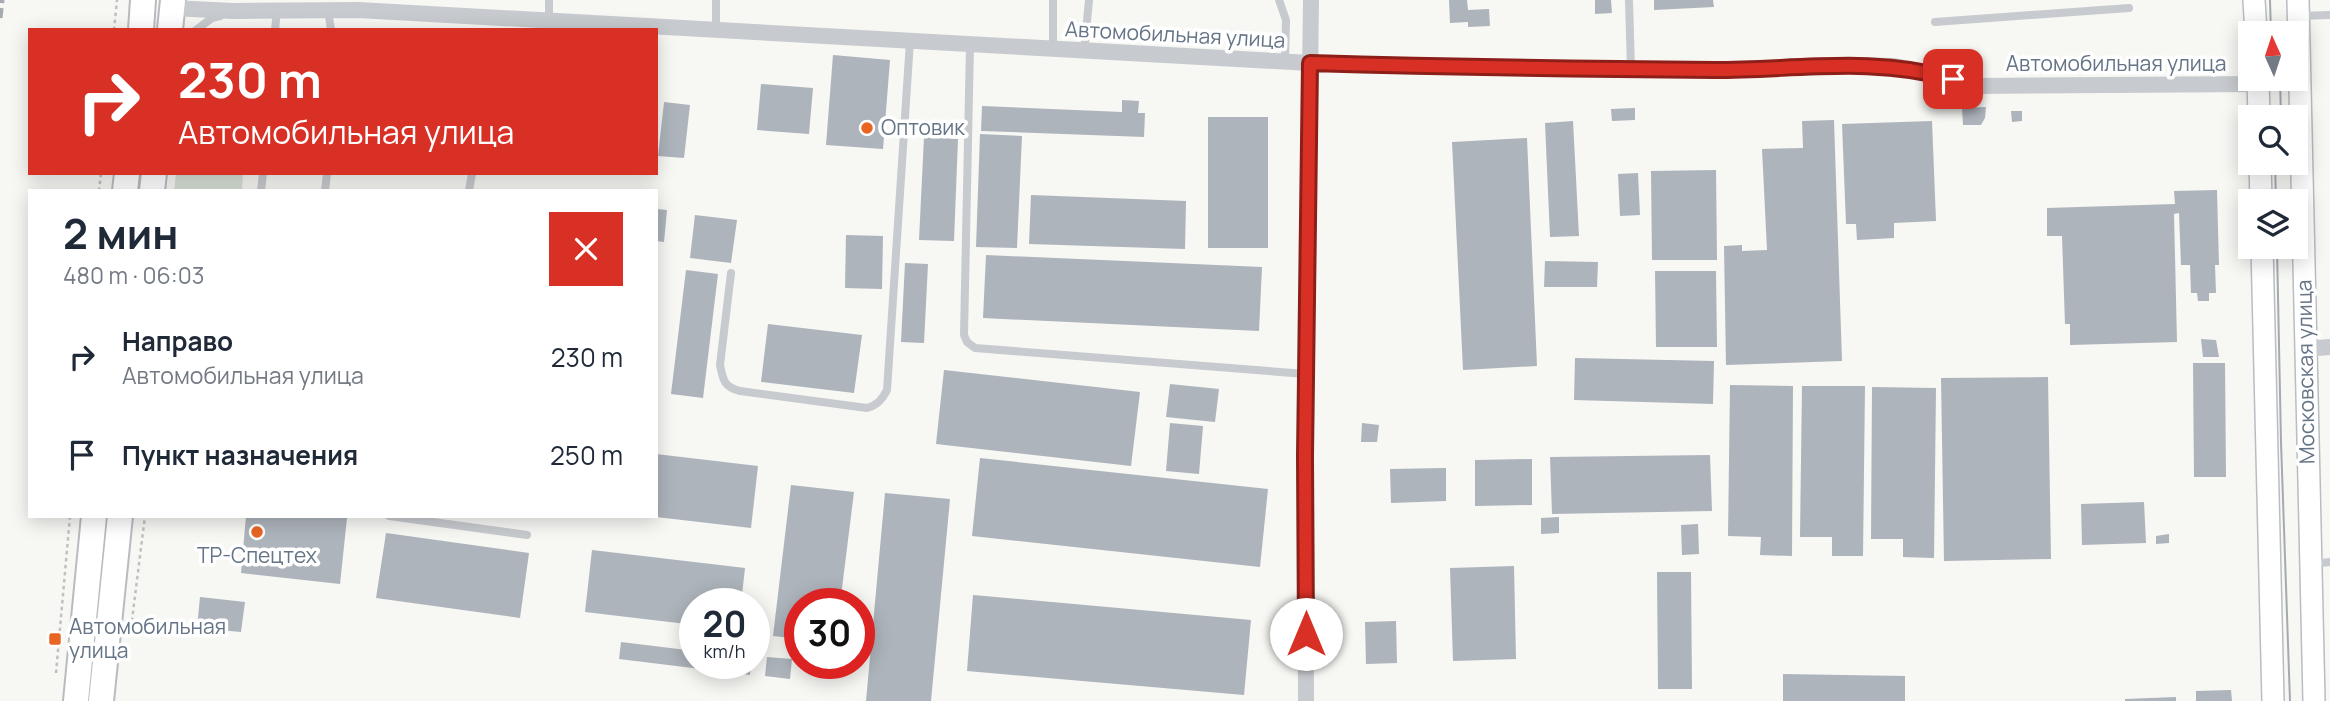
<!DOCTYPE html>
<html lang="ru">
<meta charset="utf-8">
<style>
body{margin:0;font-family:Manrope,sans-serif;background:#f2f2f3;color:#1f2937;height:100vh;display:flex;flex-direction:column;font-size:26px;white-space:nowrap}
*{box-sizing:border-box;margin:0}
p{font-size:23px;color:#747a83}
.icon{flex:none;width:38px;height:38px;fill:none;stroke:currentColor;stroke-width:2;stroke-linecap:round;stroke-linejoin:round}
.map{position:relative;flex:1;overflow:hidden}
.side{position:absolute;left:28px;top:189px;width:630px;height:329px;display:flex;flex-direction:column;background:#fff;border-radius:0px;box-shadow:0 4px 18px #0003}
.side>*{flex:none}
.guide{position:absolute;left:28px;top:28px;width:630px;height:147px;border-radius:0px;box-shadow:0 4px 18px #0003;background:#d93025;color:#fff;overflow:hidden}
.needle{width:46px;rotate:357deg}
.controls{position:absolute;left:2238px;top:21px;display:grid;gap:14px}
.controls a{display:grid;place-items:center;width:70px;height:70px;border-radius:0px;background:#fff;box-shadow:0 4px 18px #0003;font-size:35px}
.speed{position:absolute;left:679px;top:588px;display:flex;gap:14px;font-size:35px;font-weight:700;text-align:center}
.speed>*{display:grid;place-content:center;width:91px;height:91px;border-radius:50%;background:#fff;box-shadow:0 4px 18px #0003;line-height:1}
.speed small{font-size:18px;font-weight:400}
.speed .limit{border:10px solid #d22;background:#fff;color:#111}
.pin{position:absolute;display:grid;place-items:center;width:60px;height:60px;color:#fff;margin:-30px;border-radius:14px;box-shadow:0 4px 10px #0006}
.me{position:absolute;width:77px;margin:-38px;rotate:0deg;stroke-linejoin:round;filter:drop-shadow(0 0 5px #0008)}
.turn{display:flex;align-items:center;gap:24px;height:147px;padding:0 35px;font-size:32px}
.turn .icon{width:91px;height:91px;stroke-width:2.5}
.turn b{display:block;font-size:49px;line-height:60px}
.round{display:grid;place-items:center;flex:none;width:74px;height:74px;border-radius:0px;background:#f2f2f3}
.summary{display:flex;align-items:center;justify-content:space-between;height:119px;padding:0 35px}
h1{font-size:42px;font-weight:700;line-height:52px}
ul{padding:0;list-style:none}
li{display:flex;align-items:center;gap:21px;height:98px;padding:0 35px}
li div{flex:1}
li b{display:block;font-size:26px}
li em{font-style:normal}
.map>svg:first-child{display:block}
</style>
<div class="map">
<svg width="2330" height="701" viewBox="0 0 2330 701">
<rect width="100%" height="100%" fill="#f7f7f4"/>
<path fill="#d7dfd5" d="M176 173H243L242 191H174Z"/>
<path fill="#adb4bb" d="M1449 0H1467L1468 10 1489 9 1490 26 1468 27V22L1450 23Z
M1595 0H1611L1612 13 1595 14Z
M1654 0H1713L1714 7 1654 10Z
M833 55 890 60 883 149 826 145Z
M761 84 813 88 809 134 757 130Z
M1122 100 1139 101 1138 113H1145L1144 137 981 131 982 106 1122 112Z
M664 102 690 105 684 158 658 156Z
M1986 107 1985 118 1981 125H1963L1962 108Z
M1635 108V120L1612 121 1611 109Z
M2011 111H2022V121L2012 122Z
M1208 117H1268V248H1208Z
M1834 120 1842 361 1726 365 1724 246 1742 245V251L1767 250 1762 149 1803 148 1802 121Z
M1573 121 1579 236 1550 237 1545 123Z
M1932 121 1936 221 1894 223V238L1857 240 1856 224H1846L1842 124Z
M980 134 1022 136 1017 248 976 247Z
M924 137 958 139 954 241 919 240Z
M1527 138 1537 366 1463 370 1452 142Z
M1716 170 1717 260H1652L1651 171Z
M1638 173 1640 215 1620 216 1618 174Z
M2217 190 2219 265H2215L2216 293H2209V301H2198L2197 293H2191L2190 265H2181L2179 213 2174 214 2177 342 2070 345V324H2065L2062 236H2047V208L2175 204 2174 191Z
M1031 195 1186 201 1185 249 1029 244Z
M656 209 667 210 664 242 656 241Z
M695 215 737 220 731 263 690 258Z
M846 235 883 236 882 289 845 288Z
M986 255 1262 267 1259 331 983 318Z
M1545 261 1598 262 1597 287H1544Z
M905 263 928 264 924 343 901 342Z
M686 270 718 274 703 398 671 394Z
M1655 271H1716L1717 347H1656Z
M768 324 862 335 854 393 761 382Z
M2201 339 2216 340 2219 357H2203Z
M1575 358 1714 361 1713 404 1574 400Z
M2193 363H2225L2226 477H2194Z
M944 370 1140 392 1131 466 936 444Z
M2048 377 2051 559 1944 561 1941 378Z
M1170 384 1219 389 1215 422 1166 417Z
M1730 385 1793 386 1792 556 1760 555 1761 537 1728 536Z
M1802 386H1865L1863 556H1832V537H1800Z
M1872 387 1936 388 1934 558 1903 557V539H1871Z
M1170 423 1203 426 1199 474 1166 471Z
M1362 423 1379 425 1377 442H1361Z
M656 454 758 466 751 528 656 517Z
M1710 455 1712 511 1552 514 1550 457Z
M980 458 1268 489 1260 567 972 536Z
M1532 459V505L1475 506V460Z
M1446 468V501L1391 503 1390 469Z
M791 485 854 492 840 604H800V639L773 636Z
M885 493 950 499 931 701H866Z
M2144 502 2146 543 2082 545 2081 504Z
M246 516H327L347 518 340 584 241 573Z
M1559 517V533L1541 534V518Z
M1698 524 1699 554 1682 555 1681 525Z
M386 533 529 553 520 618 376 598Z
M2169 534V543L2156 544V536Z
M592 550 745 568 741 604H695V625L585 612Z
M1514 566 1516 659 1453 661 1450 568Z
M1657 572H1691L1692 689H1658Z
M973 595 1251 620 1244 695 967 671Z
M200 597 245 602 241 632 197 628Z
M1396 621 1397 663 1366 664 1365 622Z
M621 642 695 651V663H751L750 675 619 659Z
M767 657 792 659 790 679 765 676Z
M1783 674 1905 676V701H1783Z
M2231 690 2232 701H2196V691Z
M2176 697V701H2125V699Z"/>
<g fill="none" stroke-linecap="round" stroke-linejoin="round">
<g stroke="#b9bdc2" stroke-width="24">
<path id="secondary" d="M2254 0 2256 33
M2298 0 2314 701
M2258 79 2259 117
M2260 163 2261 201
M2262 247 2273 701"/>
</g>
<g stroke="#b8bbc0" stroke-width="28">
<path id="primary" d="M141 30 143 0
M170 30 173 0
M125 191 127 173
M152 191 154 173
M76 701 94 516
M101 701 120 516"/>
</g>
<path stroke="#bec1c3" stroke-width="2.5" stroke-dasharray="3.5 3.5" stroke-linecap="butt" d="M114 30 117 0
M99 191 101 173
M131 628 145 516
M56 673 70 516"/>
<path stroke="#c7cace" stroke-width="8" d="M1279 0 1286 20 1285 62
M1629 0 1631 69
M328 10 331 30
M2299 16 2330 15
M549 20V0
M1935 22 2129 8
M196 30 212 18 220 16
M275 30 277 10
M716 30V0
M970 45 964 335 967 342 975 348 1306 374
M1053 50V0
M1084 52 1089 0
M261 191 263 173
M325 191 327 173
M469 191 472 173
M731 273 720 365C723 380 724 387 740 391L867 408C877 405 882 400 887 390L910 41
M389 516 527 535
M2313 564 2330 562"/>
<path stroke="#c7cace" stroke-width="16" d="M172 8 233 11 358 10 1310 63 1581 69 1739 70 1859 65 1894 66 1931 73 1974 86 2258 84
M2305 349 2330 347
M1306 701 1305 456 1311 0"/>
<use href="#secondary" stroke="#fff" stroke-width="21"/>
<use href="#primary" stroke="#fff" stroke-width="24"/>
<path stroke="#a5aab1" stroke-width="2" d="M2270 0 2271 33
M2280 79 2281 117
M2275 163 2276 201
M2277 247 2281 442 2290 701"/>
<path stroke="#a5aab1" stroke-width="5" stroke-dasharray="10 5" stroke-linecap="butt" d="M0 18 2 0"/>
</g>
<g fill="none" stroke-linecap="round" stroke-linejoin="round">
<g stroke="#8d1f18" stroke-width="18">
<path id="route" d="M1306 634 1305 456 1310 63C1445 67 1580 69 1715 70 1795 70 1874 56 1953 79"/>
</g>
<use href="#route" stroke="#d93025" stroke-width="12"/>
</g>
<g fill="#e86523" stroke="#fff" stroke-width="2.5">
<circle cx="867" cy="128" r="7"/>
<circle cx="257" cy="532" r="7"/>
<rect x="48" y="632" width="14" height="14" rx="3.5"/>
</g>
<g text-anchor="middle" stroke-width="7" stroke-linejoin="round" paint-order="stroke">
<g font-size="21" fill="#657486" stroke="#fff">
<text transform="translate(1175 35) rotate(3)" y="7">Автомобильная улица</text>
<text x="2116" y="71">Автомобильная улица</text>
<text transform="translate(2306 372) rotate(-91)" y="7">Московская улица</text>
</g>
<g font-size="21" fill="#657486" stroke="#fff" text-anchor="start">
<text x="881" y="135">Оптовик</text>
<text x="257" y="563" text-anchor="middle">ТР-Спецтех</text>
<text x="69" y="634">Автомобильная<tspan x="69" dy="24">улица</tspan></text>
</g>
</g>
</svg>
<div class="controls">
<a><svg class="needle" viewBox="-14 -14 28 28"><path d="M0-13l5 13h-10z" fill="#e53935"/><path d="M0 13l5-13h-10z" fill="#747a83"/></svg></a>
<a><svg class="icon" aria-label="search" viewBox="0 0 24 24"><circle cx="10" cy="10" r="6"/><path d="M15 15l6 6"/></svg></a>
<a><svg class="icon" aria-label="layers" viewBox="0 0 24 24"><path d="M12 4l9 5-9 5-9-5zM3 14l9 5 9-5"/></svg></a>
</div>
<div class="speed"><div>20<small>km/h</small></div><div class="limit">30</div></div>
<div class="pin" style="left:1953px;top:79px;background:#d93025"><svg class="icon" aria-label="arrive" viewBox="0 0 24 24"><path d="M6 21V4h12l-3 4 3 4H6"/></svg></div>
<svg class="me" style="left:1306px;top:634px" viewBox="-20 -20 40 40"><circle r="19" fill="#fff"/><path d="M0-13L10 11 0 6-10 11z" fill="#d93025"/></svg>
<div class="guide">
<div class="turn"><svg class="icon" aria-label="right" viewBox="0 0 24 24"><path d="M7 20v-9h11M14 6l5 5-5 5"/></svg><div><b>230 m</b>Автомобильная улица</div></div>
</div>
<section class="side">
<div class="summary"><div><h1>2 мин</h1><p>480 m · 06:03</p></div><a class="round" style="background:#d93025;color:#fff"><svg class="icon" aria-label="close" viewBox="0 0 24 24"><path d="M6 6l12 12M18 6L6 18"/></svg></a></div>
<ul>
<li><svg class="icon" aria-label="right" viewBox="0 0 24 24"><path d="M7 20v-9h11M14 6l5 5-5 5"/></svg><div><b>Направо</b><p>Автомобильная улица</p></div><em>230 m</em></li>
<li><svg class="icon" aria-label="arrive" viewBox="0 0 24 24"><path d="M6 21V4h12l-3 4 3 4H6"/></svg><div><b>Пункт назначения</b></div><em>250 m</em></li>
</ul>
</section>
</div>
